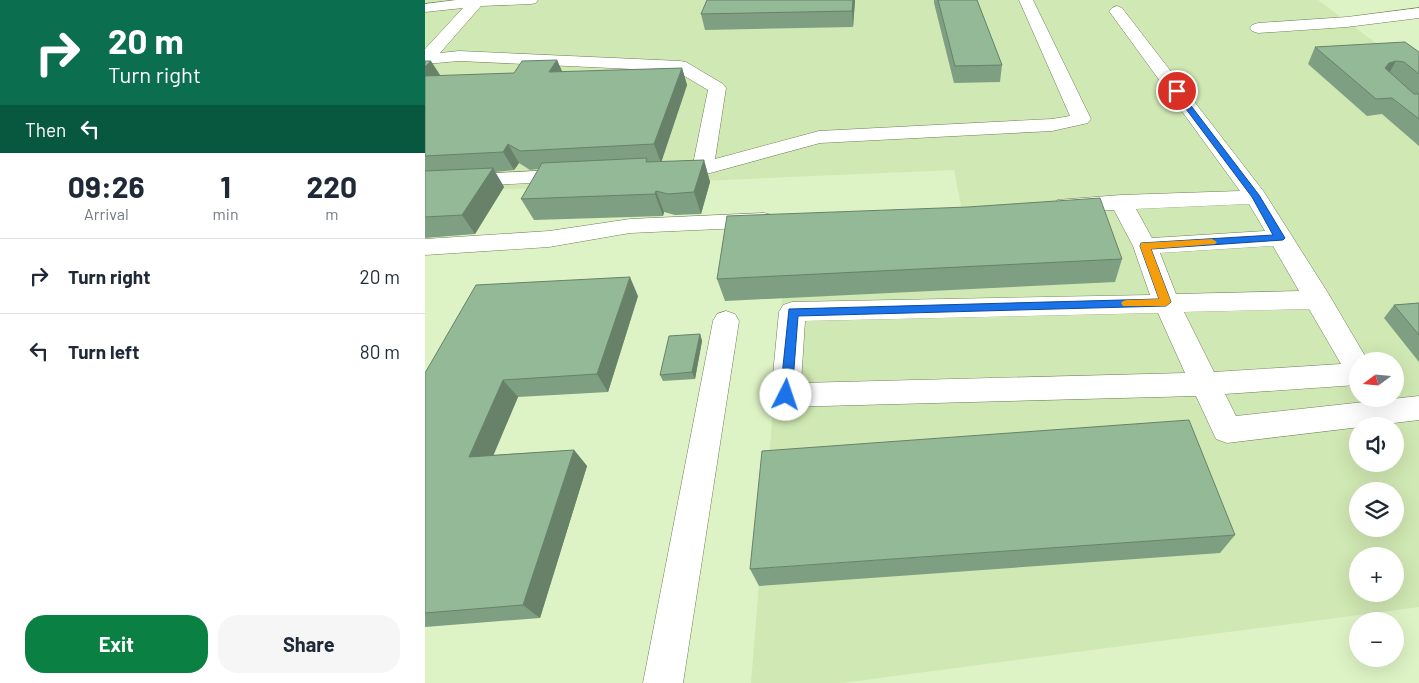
<!DOCTYPE html>
<meta charset="utf-8">
<style>
body{margin:0;font-family:Barlow,sans-serif;background:#f6f6f7;color:#1f2937;height:100vh;display:flex;flex-direction:column;font-size:19px;white-space:nowrap}
*{box-sizing:border-box;margin:0}
p{font-size:16px;color:#747a83}
.icon{flex:none;width:28px;height:28px;fill:none;stroke:currentColor;stroke-width:2;stroke-linecap:round;stroke-linejoin:round}
.map{position:relative;flex:1;overflow:hidden}
.details{display:flex;flex-direction:column;background:#fff;width:425px}
.details>*{flex:none}
.guide{background:#0b6e4f;color:#fff;overflow:hidden}
.needle{width:32px;rotate:254deg}
.tools{position:absolute;left:924px;top:352px;display:grid;gap:10px}
.tools a{display:grid;place-items:center;width:55px;height:55px;border-radius:50%;background:#fff;box-shadow:0 5px 20px #0002;font-size:25px}
.pin{position:absolute;display:grid;place-items:center;width:42px;height:42px;color:#fff;margin:-21px;border:2px solid #fff;border-radius:50%;box-shadow:0 1px 5px #0007}
.me{position:absolute;width:55px;margin:-28px;rotate:4deg;stroke-linejoin:round;filter:drop-shadow(0 0 4px #0008)}
.turn{display:flex;align-items:center;gap:18px;height:105px;padding:0 25px;font-size:22px}
.turn .icon{width:65px;height:65px;stroke-width:2.5}
.turn b{display:block;font-size:35px;line-height:42px}
.then{display:flex;align-items:center;height:48px;padding:0 25px;background:#0003;gap:10px;font-size:19px}
.eta{display:flex;justify-content:space-evenly;align-items:center;height:85px;text-align:center}
.eta b{font-size:30px;font-weight:700;line-height:35px}
.action{display:flex;gap:10px;margin-top:auto;padding:10px 25px}
.action a{flex:1;height:58px;border-radius:20px;background:#0b8043;color:#fff;font-size:20px;font-weight:700;line-height:58px;text-align:center}
.action a+a{background:#f6f6f7;color:#1f2937}
ul{padding:0;list-style:none}
li{display:flex;align-items:center;gap:15px;height:75px;padding:0 25px;border-top:1px solid #e0e1e3}
li div{flex:1}
li b{display:block;font-size:19px}
li em{font-style:normal}
main{display:flex;flex:1;min-height:0}
.map>svg:first-child{display:block}
</style>
<main>
<section class="details">
<div class="guide">
<div class="turn"><svg class="icon" aria-label="right" viewBox="0 0 24 24"><path d="M7 20v-9h11M14 6l5 5-5 5"/></svg><div><b>20 m</b>Turn right</div></div>
<div class="then">Then<svg class="icon" aria-label="left" viewBox="0 0 24 24"><path d="M17 20v-9H6M10 6l-5 5 5 5"/></svg></div>
</div>
<div class="eta">
<div><b>09:26</b><p>Arrival</p></div>
<div><b>1</b><p>min</p></div>
<div><b>220</b><p>m</p></div>
</div>
<ul>
<li><svg class="icon" aria-label="right" viewBox="0 0 24 24"><path d="M7 20v-9h11M14 6l5 5-5 5"/></svg><div><b>Turn right</b></div><em>20 m</em></li>
<li><svg class="icon" aria-label="left" viewBox="0 0 24 24"><path d="M17 20v-9H6M10 6l-5 5 5 5"/></svg><div><b>Turn left</b></div><em>80 m</em></li>
</ul>
<div class="action"><a>Exit</a><a>Share</a></div>
</section>
<div class="map">
<svg width="994" height="683" viewBox="0 0 994 683">
<rect width="100%" height="100%" fill="#def3c5"/>
<path fill="#d0e8b3" fill-rule="evenodd" d="M0 0H893L994 75V607L417 683H326L357 298 300 301 308 238 537 211 529 170 0 193ZM932 361H970V399H932ZM932 426H970V464H932ZM932 491H970V529H932ZM932 556H970V594H932Z"/>
<g fill="none" stroke-linecap="round" stroke-linejoin="round">
<g stroke="#6d7f56" stroke-width="1">
<path id="minor" d="M31 0H113L111 3 106 4 56 6 15 53 34 51 255 61 261 62 298 84 301 88 290 159 394 131 627 119 645 116 594 0H608L666 119 663 123 627 131 395 143 278 175 271 173 267 169 283 90 251 71 34 61 0 64V49L38 8 0 12V4Z
M692 6 697 8 839 192 903 293 943 361H932V385L800 394 811 416 994 396V420L802 443 791 439 771 396 361 407 351 403 346 395 354 312 358 305 367 302 725 295 708 246 689 210 640 212 632 210 629 205 632 200 696 195 815 191 684 11 687 8ZM824 204 840 231 727 238 711 209ZM848 246 874 291 751 294 735 253ZM884 309 916 364 789 372 759 312ZM733 313 760 373 376 383 380 321Z
M994 8V18L922 27 833 33 827 31 825 28 827 25 833 23 922 17Z
M146 169 154 170 157 175 154 180 0 189V177Z
M339 213 347 215 350 220 347 225 339 227 205 233 124 247 0 255V239L124 231 205 219Z
M301 311 310 314 314 321 258 683H218L288 321 292 314Z"/>
</g>
<use href="#minor" fill="#fff" fill-rule="evenodd"/>
</g>
<path fill="#7e9f81" d="M282 0H430L428 27 280 30 276 14Z
M509 0H552L577 65 575 82 529 83 509 3Z
M890 47 994 52V146L957 114 942 116 883 64Z
M132 60 137 72 257 68 262 85 236 162 279 160 285 182 276 214 250 215 239 212 238 216 109 220 96 199 114 169 105 170 94 163 89 170 70 172 79 187 50 234 0 238V61L15 76 89 73Z
M543 207 697 259 690 282 300 301 292 279Z
M213 296 183 392 93 397 68 455 149 450 162 466 115 618 0 627V373Z
M994 303V362L959 318 969 305Z
M275 334 277 341 270 379 238 381 235 375Z
M810 535 795 553 334 586 325 569Z"/>
<path fill="#678269" d="M428 0H430L428 27 427 11Z
M132 60 140 78 124 72Z
M6 61 17 78 0 91V67Z
M971 61 962 77 951 84 964 63Z
M257 68 262 85 236 163 229 144Z
M83 144 94 163 89 170 78 152Z
M279 160 285 182 276 214 269 192Z
M68 168 79 187 50 234 37 215Z
M231 191 239 212 238 216 230 194Z
M205 277 213 296 183 392 172 374Z
M275 334 277 341 270 379 267 372Z
M78 380 93 397 61 473 44 457Z
M149 450 162 466 115 618 98 605Z"/>
<path fill="#93b996" stroke="#678269" d="M282 0H428L427 11 276 14Z
M513 0H552L577 65 530 66Z
M980 42 994 52V74L979 62 971 61 964 63 960 68 989 94H994V119L967 98 951 99 890 47Z
M132 60 124 72 257 68 229 144 95 151 83 144 78 152 0 156V76L89 73 97 61Z
M0 61H6L0 67Z
M222 158 221 162 279 160 269 192 243 194 231 191 230 194 96 199 117 163Z
M68 168 37 215 0 217V171Z
M675 198 697 259 292 279 302 216 543 207Z
M205 277 172 374 78 380 44 457 149 450 98 605 0 613V373L51 285Z
M994 303V335L969 305Z
M275 334 267 372 235 375 244 336Z
M764 420 810 535 325 569 337 451Z"/>
<path fill="#1a73e8" stroke="#114b97" d="M749 90H754L834 195 860 238 858 240 726 249 746 302 741 306 373 316 367 395 366 399H357L355 395 364 309 734 299 715 246 716 243 848 235 827 197 749 93Z"/>
<path fill="#f59e0b" d="M787 239 792 242 790 244 726 249 746 302 741 306H698L696 303 698 301 702 300 734 299 715 246 716 243Z"/>
</svg>
<div class="tools">
<a><svg class="needle" viewBox="-14 -14 28 28"><path d="M0-13l5 13h-10z" fill="#e53935"/><path d="M0 13l5-13h-10z" fill="#747a83"/></svg></a>
<a><svg class="icon" aria-label="sound" viewBox="0 0 24 24"><path d="M4 9h4l5-4v14l-5-4H4zM17 9q2 3 0 6"/></svg></a>
<a><svg class="icon" aria-label="layers" viewBox="0 0 24 24"><path d="M12 4l9 5-9 5-9-5zM3 14l9 5 9-5"/></svg></a>
<a>+</a>
<a>−</a>
</div>
<div class="pin" style="left:752px;top:91px;background:#d93025"><svg class="icon" aria-label="arrive" viewBox="0 0 24 24"><path d="M6 21V4h12l-3 4 3 4H6"/></svg></div>
<svg class="me" style="left:361px;top:395px" viewBox="-20 -20 40 40"><circle r="19" fill="#fff"/><path d="M0-13L10 11 0 6-10 11z" fill="#1a73e8"/></svg>
</div>
</main>
